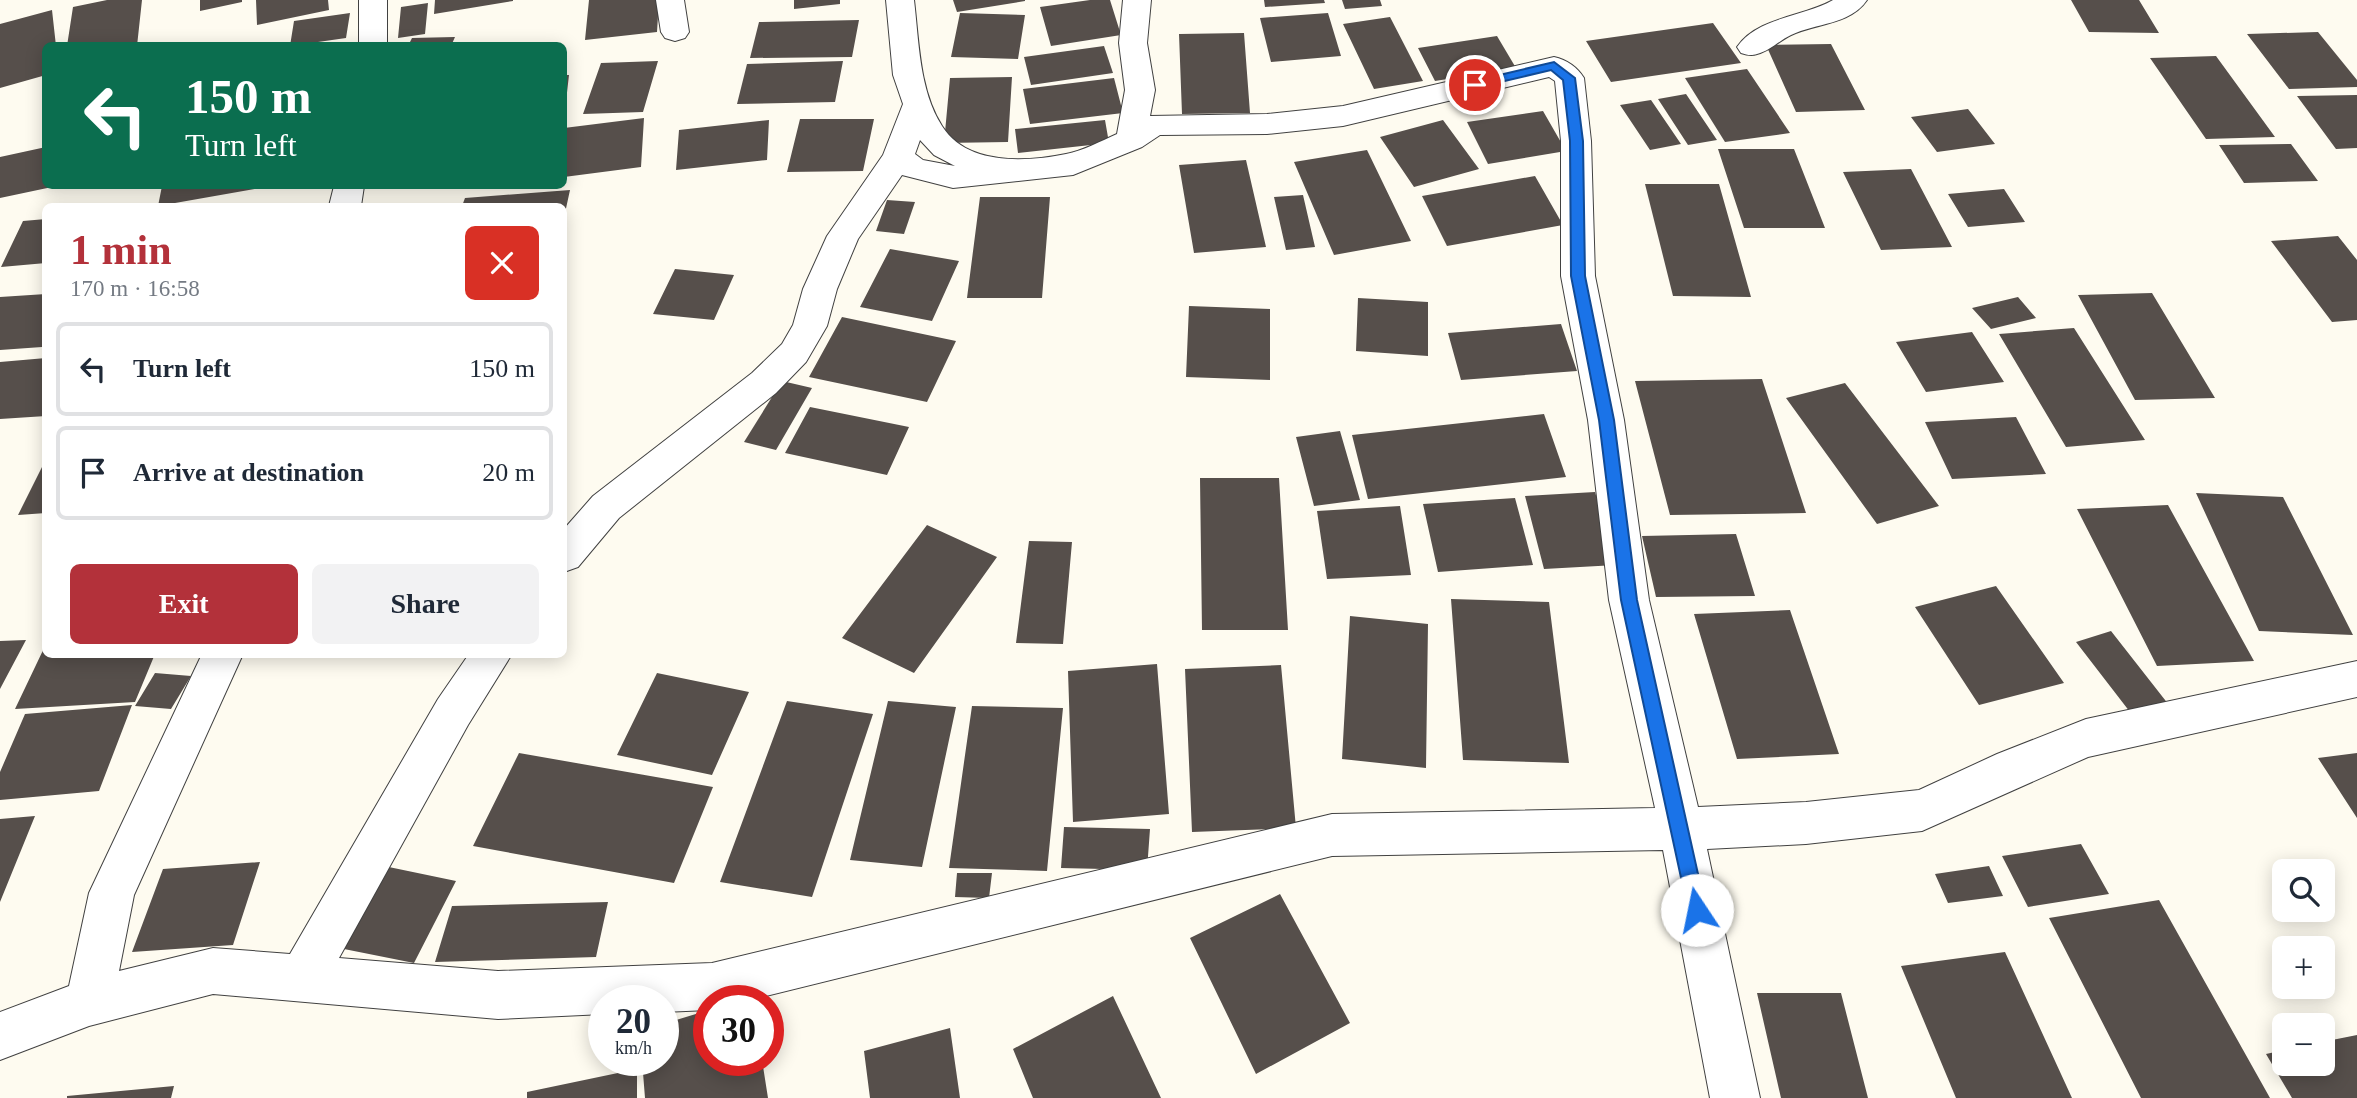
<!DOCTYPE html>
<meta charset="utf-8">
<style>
body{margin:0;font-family:"Times New Roman",serif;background:#f2f2f3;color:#1f2937;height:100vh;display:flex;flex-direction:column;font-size:26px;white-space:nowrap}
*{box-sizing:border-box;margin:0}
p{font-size:23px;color:#747a83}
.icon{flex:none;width:38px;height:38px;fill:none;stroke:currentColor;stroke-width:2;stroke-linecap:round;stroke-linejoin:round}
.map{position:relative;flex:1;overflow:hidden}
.details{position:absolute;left:42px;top:203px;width:525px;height:455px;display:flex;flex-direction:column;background:#fff;border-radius:10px;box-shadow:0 4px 18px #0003}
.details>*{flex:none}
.banner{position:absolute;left:42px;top:42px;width:525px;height:147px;border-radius:10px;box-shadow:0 4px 18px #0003;background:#0b6e4f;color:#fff;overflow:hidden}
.buttons{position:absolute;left:2272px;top:859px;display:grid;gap:14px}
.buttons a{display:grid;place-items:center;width:63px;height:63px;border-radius:10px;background:#fff;box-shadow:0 4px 18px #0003;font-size:35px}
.speed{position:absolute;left:588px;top:985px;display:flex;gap:14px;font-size:35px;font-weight:700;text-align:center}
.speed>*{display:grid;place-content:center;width:91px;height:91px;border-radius:50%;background:#fff;box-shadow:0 4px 18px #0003;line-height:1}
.speed small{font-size:18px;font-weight:400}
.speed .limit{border:10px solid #d22;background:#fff;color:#111}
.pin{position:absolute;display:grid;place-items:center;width:60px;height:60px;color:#fff;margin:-30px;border:4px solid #fff;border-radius:50%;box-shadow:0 2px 7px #0007}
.me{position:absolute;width:77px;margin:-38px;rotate:349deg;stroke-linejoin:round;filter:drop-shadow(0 0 5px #0008)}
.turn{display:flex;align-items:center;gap:24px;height:147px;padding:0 28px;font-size:32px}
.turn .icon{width:91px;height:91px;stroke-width:2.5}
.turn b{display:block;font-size:49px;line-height:60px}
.round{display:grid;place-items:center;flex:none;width:74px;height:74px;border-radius:10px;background:#f2f2f3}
.overview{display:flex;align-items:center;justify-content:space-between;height:119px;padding:0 28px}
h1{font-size:42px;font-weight:800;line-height:52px;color:#b3313a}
.action{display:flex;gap:14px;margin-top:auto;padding:14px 28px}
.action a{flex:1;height:80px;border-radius:10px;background:#b3313a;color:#fff;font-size:28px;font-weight:800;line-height:80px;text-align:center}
.action a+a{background:#f2f2f3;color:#1f2937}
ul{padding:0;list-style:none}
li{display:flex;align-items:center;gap:21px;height:94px;margin:0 14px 10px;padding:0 14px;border:4px solid #e0e1e3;border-radius:10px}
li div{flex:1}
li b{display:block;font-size:26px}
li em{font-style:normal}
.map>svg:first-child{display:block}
</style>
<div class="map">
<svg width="2357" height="1098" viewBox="0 0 2357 1098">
<rect width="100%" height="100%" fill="#fefbf0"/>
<path fill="#564f4b" d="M107 0H142L137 46H67L73 7Z
M200 0H242V2L200 11Z
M256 0H328L329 10 257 25Z
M435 0H513V1L434 14Z
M589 0H659L657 32 585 40Z
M794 0H840V4L794 9Z
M953 0H1025V1L957 12Z
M1090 0H1110L1121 35 1051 46 1040 7Z
M1264 0H1324L1325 3 1265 7Z
M1342 0H1380L1382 6 1345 9Z
M2071 0H2139L2159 33 2089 32Z
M428 3 425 34 398 38 401 7Z
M52 10 56 46H46V75L0 88V24Z
M350 13 346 38 290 46 294 21Z
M960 13 1025 15 1018 59 951 57Z
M1328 13 1341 56 1271 62 1260 18Z
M1390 17 1423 81 1374 89 1343 24Z
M859 20 852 57 750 58 759 22Z
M1713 23 1741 63 1611 82 1586 41Z
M2318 32 2357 80V87L2289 89 2247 34Z
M1244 33 1250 113 1182 114 1179 34Z
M1497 36 1516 68 1435 81 1418 48Z
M455 37 451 46H408L412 38Z
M1831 44 1865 110 1796 112 1766 45Z
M1104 46 1113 73 1031 85 1024 57Z
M2216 56 2275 137 2206 139 2150 58Z
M658 61 643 112 583 114 601 63Z
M843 61 835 102 737 104 747 64Z
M1747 69 1790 133 1725 142 1685 78Z
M564 75H569L565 110H564Z
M1012 77 1008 142 944 143 950 78Z
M1114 78 1123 113 1030 124 1023 89Z
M1686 94 1717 140 1688 145 1658 99Z
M2357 95V148L2336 149 2297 96Z
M1651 100 1681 144 1650 150 1620 105Z
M1968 109 1995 144 1937 152 1911 117Z
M1543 111 1566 151 1488 164 1467 122Z
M644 118 641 167 564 177V128Z
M800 119H874L863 171 787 172Z
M769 120 767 160 676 170 679 130Z
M1105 120 1109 143 1018 153 1015 129Z
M1443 120 1479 169 1414 187 1380 137Z
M2291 144 2318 181 2244 183 2219 145Z
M46 147V186L52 187 0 198V157Z
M1718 149H1794L1825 228H1744Z
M1367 150 1411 241 1334 255 1294 162Z
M1246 160 1266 247 1194 253 1179 165Z
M1911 169 1952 247 1881 250 1843 172Z
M1535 176 1563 225 1447 246 1422 196Z
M1645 184H1719L1751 297 1673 296Z
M162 186H266V187L158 206Z
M2004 189 2025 222 1968 227 1948 194Z
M570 190 565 213 564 206H462L465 198Z
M1303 195 1315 247 1286 250 1274 197Z
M980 197H1050L1042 298H967Z
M887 200 915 202 904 234 876 231Z
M46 219V263L1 267 23 221Z
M2338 236 2357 260V320L2332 322 2271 241Z
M890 249 959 261 932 321 860 307Z
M675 269 734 275 714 320 653 314Z
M2152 293 2215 398 2135 400 2078 295Z
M46 294V340L42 347 0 350V297Z
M2018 297 2036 318 1991 329 1972 308Z
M1358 298 1428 302V356L1356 351Z
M1189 306 1270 309V380L1186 377Z
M842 317 956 341 927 402 809 377Z
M1561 324 1577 371 1461 380 1448 333Z
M2074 328 2145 440 2066 447 1999 334Z
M1972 332 2004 382 1926 392 1896 342Z
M46 358V416L0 419V362Z
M1762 379 1806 513 1670 515 1635 381Z
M782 381 812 388 776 450 744 442Z
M1845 383 1939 506 1877 524 1786 398Z
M810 407 909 427 887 475 785 453Z
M1544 414 1566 477 1368 499 1352 435Z
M2016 417 2046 474 1952 479 1925 422Z
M1340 431 1360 500 1314 506 1296 437Z
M46 459V513L18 515Z
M1200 478H1279L1288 630H1202Z
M1595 492 1616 565 1544 569 1525 496Z
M2196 493 2283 497 2353 635 2259 631Z
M1515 498 1533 565 1438 572 1423 504Z
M2168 505 2254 661 2157 666 2077 509Z
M1400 506 1411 575 1327 579 1317 511Z
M927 525 997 557 914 673 842 638Z
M1736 534 1755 596 1656 597 1642 536Z
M1029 541 1072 542 1063 644 1016 643Z
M1996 586 2064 683 1979 705 1915 607Z
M1451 599 1549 602 1569 763 1463 760Z
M1790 610 1839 754 1737 759 1694 614Z
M1350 616 1428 624 1426 768 1342 759Z
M2111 631 2176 714 2140 725 2076 642Z
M26 640 0 689V641Z
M46 644V654H155L135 702 15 709Z
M1157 664 1169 814 1073 822 1068 671Z
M1281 665 1296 828 1192 832 1185 669Z
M155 673 191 676 171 709 135 706Z
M657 673 749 692 712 775 617 755Z
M787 701 873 714 812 897 720 882Z
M888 701 956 707 922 867 850 860Z
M132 705 99 791 0 800V772L25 714Z
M972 706 1063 708 1047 871 949 868Z
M519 753 713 787 674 883 473 846Z
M2357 753V818L2318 758Z
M35 816 0 902V819Z
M1064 827 1150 829 1147 870 1061 868Z
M2081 844 2109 894 2028 907 2002 856Z
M260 862 233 945 132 952 163 869Z
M384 866 456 881 414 963 339 948Z
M1989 866 2003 896 1948 903 1935 874Z
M957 873H992L989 898 955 897Z
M1280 894 1350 1023 1256 1074 1190 938Z
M2159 900 2270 1098H2141L2049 918Z
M608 902 596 957 435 962 452 906Z
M2005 952 2072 1098H1956L1901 966Z
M1757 993H1841L1868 1098H1781Z
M1113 996 1161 1098H1033L1013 1049Z
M709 1010V1060H762L768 1098H645L642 1060H663V1024Z
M950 1028 960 1098H870L864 1051Z
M2357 1035V1098H2292L2266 1054 2284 1050V1064H2322V1042Z
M637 1069V1098H527V1092Z
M174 1086 171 1098H67V1096Z"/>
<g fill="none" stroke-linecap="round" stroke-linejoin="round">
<g stroke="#414141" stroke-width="2">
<path id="minor" d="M359 0H387V46H359Z
M656 0H684L689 32 685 38 675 41 665 38 661 32Z
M886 0H914C919 41 919 90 942 126 967 166 1027 162 1066 154 1083 151 1101 141 1117 134L1125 90 1119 43 1123 0H1151L1147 43 1155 90 1150 116 1267 114 1343 106 1554 57C1567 60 1577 67 1584 78L1591 141 1595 276 1624 420 1649 600 1698 807 1806 802 1919 790 1997 754 2086 719 2357 661V697L2088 757 1922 831 1806 844 1707 849 1760 1098H1710L1663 850 1332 856 746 1001H709V1010L663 1012V1001H604V1014L498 1019 213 994 89 1026 0 1060V1012L69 986 89 893 202 654H243L134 895 119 971 213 948 290 954 438 699 469 654H512L468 725 339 958 498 971 712 963 1332 814 1655 808 1609 600 1588 420 1561 276V141L1555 81 1549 77 1343 126 1267 134 1160 135 1142 147 1073 175 953 188 902 175 858 239 837 289 827 326 806 362 776 393 619 518 578 567 564 572V529L593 496 752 373 782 344 793 325 803 289 827 236 883 155 903 104 893 75ZM920 140 934 155 955 166 923 160 915 154Z
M1833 0H1867C1850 25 1816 23 1791 35 1780 40 1770 51 1757 54 1751 56 1747 55 1741 53L1737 47C1757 17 1804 17 1833 0Z
M334 186H364L361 206H329Z"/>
</g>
<use href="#minor" fill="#fff" fill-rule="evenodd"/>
</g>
<path fill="#1a73e8" stroke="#114b97" stroke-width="2" d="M1554 62 1575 78 1583 141 1585 276 1614 420 1637 600 1706 910 1704 917 1697 919 1690 917 1688 910 1621 600 1599 420 1571 276 1570 141 1563 80 1551 70 1475 88 1468 85 1470 82Z"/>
</svg>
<div class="buttons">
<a><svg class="icon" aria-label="search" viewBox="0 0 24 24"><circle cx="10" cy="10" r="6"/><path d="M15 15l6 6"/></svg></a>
<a>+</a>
<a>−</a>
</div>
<div class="speed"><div>20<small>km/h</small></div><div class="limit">30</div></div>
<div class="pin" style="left:1475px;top:85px;background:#d93025"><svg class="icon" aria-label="arrive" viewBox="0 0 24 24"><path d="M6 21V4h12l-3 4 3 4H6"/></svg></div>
<svg class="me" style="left:1697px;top:910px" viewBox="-20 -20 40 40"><circle r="19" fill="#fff"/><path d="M0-13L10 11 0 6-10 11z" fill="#1a73e8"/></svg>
<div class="banner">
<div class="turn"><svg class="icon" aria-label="left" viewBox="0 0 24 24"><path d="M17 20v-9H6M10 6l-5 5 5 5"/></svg><div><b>150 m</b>Turn left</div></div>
</div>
<section class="details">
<div class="overview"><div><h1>1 min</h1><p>170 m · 16:58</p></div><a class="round" style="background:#d93025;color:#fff"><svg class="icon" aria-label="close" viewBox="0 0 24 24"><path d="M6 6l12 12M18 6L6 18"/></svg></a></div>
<ul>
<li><svg class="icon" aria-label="left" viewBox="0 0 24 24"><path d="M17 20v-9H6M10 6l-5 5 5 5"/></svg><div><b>Turn left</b></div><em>150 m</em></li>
<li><svg class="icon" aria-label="arrive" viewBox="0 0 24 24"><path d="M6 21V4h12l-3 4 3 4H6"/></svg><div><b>Arrive at destination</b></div><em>20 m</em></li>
</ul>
<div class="action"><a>Exit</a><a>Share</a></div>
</section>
</div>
